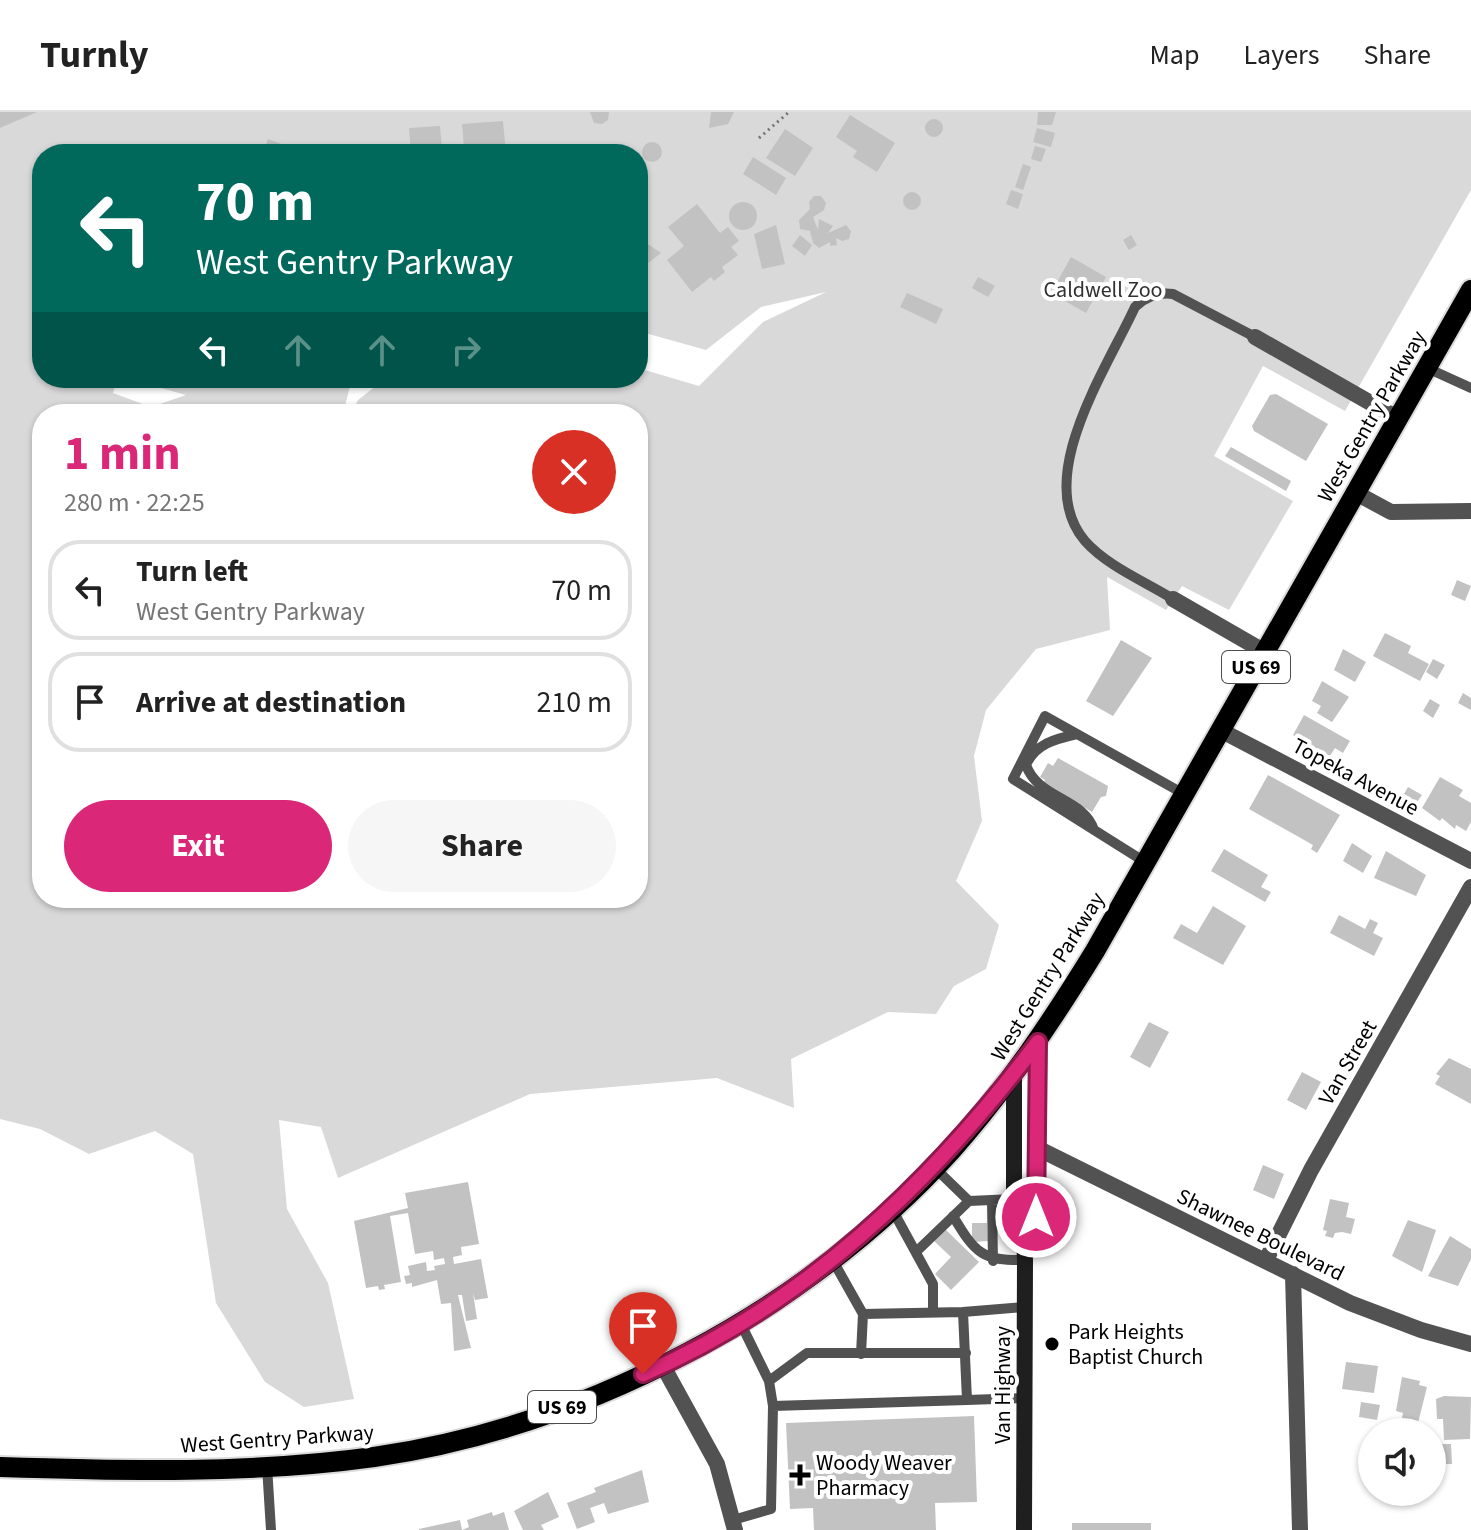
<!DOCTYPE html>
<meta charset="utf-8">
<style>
body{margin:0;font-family:"Source Sans 3",sans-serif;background:#f6f6f6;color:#222;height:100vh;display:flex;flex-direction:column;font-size:30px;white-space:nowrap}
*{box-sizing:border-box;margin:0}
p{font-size:26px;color:#767676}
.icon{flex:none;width:44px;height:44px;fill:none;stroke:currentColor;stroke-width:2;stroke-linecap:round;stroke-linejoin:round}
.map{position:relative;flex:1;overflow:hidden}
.drawer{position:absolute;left:32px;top:292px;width:616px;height:504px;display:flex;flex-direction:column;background:#fff;border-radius:32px;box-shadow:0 2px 6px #0004}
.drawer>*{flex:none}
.guide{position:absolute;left:32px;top:32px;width:616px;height:244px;border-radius:32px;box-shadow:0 2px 6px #0004;background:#00695c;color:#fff;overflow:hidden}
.tools{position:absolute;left:1358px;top:1306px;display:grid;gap:16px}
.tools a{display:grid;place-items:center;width:88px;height:88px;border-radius:50%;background:#fff;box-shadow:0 2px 6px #0004;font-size:40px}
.pin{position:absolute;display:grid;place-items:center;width:68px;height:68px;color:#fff;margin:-82px -34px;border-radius:50% 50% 50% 0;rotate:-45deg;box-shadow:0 0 8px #0007}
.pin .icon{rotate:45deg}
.me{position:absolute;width:88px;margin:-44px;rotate:0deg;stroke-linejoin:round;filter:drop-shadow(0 0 6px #0008)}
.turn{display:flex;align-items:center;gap:28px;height:168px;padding:0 32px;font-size:36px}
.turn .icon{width:104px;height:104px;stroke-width:2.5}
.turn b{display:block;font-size:56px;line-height:68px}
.lanes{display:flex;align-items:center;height:76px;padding:0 32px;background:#0003;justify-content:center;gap:40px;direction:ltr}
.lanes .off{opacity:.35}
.round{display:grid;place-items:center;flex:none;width:84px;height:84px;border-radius:42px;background:#f6f6f6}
.overview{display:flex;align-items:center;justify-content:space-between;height:136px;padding:0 32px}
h1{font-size:48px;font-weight:700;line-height:60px;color:#db2777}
.cta{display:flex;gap:16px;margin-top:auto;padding:16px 32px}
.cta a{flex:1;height:92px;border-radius:48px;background:#db2777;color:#fff;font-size:32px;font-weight:700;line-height:92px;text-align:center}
.cta a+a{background:#f6f6f6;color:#222}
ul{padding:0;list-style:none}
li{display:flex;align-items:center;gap:24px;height:100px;margin:0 16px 12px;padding:0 16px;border:4px solid #e0e0e0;border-radius:32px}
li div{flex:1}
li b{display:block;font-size:30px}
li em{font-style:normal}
header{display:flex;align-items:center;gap:48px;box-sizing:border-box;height:112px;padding:0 40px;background:#fff;border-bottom:2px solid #e0e0e0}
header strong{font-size:38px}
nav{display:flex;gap:44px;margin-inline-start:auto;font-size:28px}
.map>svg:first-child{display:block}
</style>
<header>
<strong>Turnly</strong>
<nav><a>Map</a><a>Layers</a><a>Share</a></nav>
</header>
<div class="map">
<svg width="1471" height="1418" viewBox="0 0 1471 1418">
<rect width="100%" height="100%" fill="#fff"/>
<path fill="#d9d9d9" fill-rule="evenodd" d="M0 0H1471V78L1345 299 1263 254 1214 344 1293 389 1229 498 1182 474 1166 498 1107 465 1110 518 1036 537 986 598 974 644 982 709 956 769 999 813 986 857 954 874 936 902 888 900 791 947 794 996 717 966 530 982 338 1066 321 1015 279 1008 287 1097 328 1171 354 1287 304 1295 265 1270 216 1191 193 1042 155 1019 89 1042 40 1017 0 1007ZM42 42H638V219L706 238 761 195 826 180 763 210 699 274 638 256V266H386L358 288 350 302H638V786H42V302H343L352 266H163L161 276 186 283 151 295 113 281 117 266H42Z"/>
<path fill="#c2c2c2" d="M0 0H37L0 16Z
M590 0H609L608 8 602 12 594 11Z
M711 0H734L728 12 709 16Z
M1038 0H1056L1052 13H1037Z
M850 3 895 31 877 60 853 45 857 39 836 25Z
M925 16a9 9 0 1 1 18 0a9 9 0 1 1-18 0Z
M503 9 506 42H411L409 16 440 14 442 36H449L464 35 462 12Z
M1037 16 1055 21 1051 35 1033 30Z
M785 17 813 36 795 64 766 46Z
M268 27 287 34 284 42H263Z
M642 40a10 10 0 1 1 20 0a10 10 0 1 1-20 0Z
M1035 34 1046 37 1041 50 1031 47Z
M753 45 786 66 776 83 743 62Z
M1023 52 1031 55 1023 78 1015 75Z
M1011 78 1023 82 1018 97 1006 92Z
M903 89a9 9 0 1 1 18 0a9 9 0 1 1-18 0Z
M814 84H821L826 91 824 98 813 105 818 118 819 107 833 114 828 121 846 113 851 119 849 127 842 129 836 126 837 133 830 134V130L819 136 813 131 810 119 800 117 799 108 810 97 809 90Z
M729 104a14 14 0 1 1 28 0a14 14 0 1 1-28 0Z
M697 92 720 121 728 115 739 129 731 135 738 143 722 155 725 160 714 169 711 165 692 180 667 148 684 134 668 115Z
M776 113 785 152 762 157 754 122Z
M638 119 642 128 661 141 638 159Z
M800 123 812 133 805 144 792 134Z
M1131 123 1137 133 1129 138 1123 128Z
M1071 145 1106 165 1086 201 1051 181Z
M978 165 995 174 988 185 972 176Z
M907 181 943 197 936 212 900 195Z
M1276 282 1328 312 1306 349 1254 319 1252 314 1270 283Z
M1231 335 1291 369 1286 379 1225 344Z
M1457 468 1471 474 1465 489 1451 483Z
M1385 521 1411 534 1408 541 1429 552 1420 569 1373 544Z
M1121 528 1152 546 1113 604 1086 589Z
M1343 537 1366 550 1355 570 1334 558Z
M1433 547 1445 553 1437 567 1426 560Z
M1322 569 1349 585 1332 610 1317 601 1321 594 1312 589Z
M1463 581 1471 586V598L1458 591Z
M1430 587 1440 593 1433 606 1423 599Z
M1304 603 1350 629 1343 641 1335 636 1330 644 1293 623Z
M1058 646 1108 674 1106 684 1101 685 1092 700 1043 671 1045 668 1040 665 1048 651 1053 654Z
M1268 663 1340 703 1317 741 1311 737 1313 733 1249 697Z
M1440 665 1463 678 1459 684 1471 691V710L1466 719 1456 713 1455 717 1442 706 1440 709 1422 696Z
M1408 675 1422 683 1417 690 1404 682Z
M1352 731 1372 744 1363 761 1343 749Z
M1224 737 1268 763 1261 775 1271 780 1265 790 1211 759Z
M1386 739 1426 763 1416 784 1374 766Z
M1213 794 1246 814 1223 853 1173 826 1181 812 1197 821Z
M1339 803 1365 817 1370 807 1378 811 1373 821 1383 826 1374 844 1330 821Z
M1149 910 1169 920 1150 956 1130 945Z
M1449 946 1471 957V992L1435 972 1440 964 1436 962Z
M1302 960 1321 970 1306 998 1287 988Z
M1263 1053 1284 1062 1274 1087 1253 1078Z
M468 1070 479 1132 461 1135 462 1143 453 1145 454 1152 481 1147 488 1186 475 1188 473 1181 477 1207 466 1209 462 1183H458L471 1236 454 1239 451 1191 441 1192 437 1168 412 1175V1171L406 1172 404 1164 410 1163 408 1154 426 1150 427 1159 435 1158 434 1154 445 1152 444 1146 434 1148 433 1139 415 1142 408 1101 390 1104 401 1170 384 1173 385 1177 379 1178 378 1174 366 1176 354 1109 408 1096 405 1081Z
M1330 1087 1349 1091 1346 1105 1355 1107 1351 1122 1342 1120 1335 1121 1333 1126 1325 1124 1327 1119 1323 1118Z
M1408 1108 1436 1118 1422 1160 1392 1144Z
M972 1111H987L988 1129 972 1130Z
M945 1117 979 1150 951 1178 935 1162 951 1145 934 1129Z
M1450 1124 1471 1137V1147L1458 1174 1428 1164Z
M1346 1250 1378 1254 1374 1281 1342 1277Z
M1402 1265 1420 1269 1419 1273 1427 1275 1417 1315 1401 1311 1403 1301 1396 1299Z
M1444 1284 1471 1285 1470 1327 1444 1328 1443 1307H1437L1436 1287Z
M1361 1290 1380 1293 1377 1308 1359 1305Z
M974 1304 977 1390 935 1391 936 1418H814L813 1396 790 1397 786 1311Z
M1440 1332H1451L1452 1352H1441Z
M642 1358 649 1390 608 1402 604 1391 590 1396 595 1410 577 1417 567 1391 596 1380 594 1376Z
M548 1380 559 1405 541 1413 544 1418H523L514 1399Z
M492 1400 493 1404 504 1400 509 1418H462L469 1415 467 1408Z
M460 1408 462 1418H419V1417Z
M1072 1411H1151V1418H1072Z"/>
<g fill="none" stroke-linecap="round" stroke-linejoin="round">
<g stroke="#dbdbdb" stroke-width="24">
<path id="primary" d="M0 1355C124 1359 251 1362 374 1345 588 1314 807 1198 952 1038 1007 976 1052 909 1095 839L1471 178"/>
</g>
<path stroke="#747474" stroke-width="3" stroke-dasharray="2 4" stroke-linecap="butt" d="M759 26 789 0"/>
<path stroke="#525252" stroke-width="10" d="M1427 256 1471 276
M1173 487C1146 470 1107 454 1085 429 1032 367 1106 258 1135 195 1146 184 1158 180 1173 182L1255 225
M1077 622C1055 627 1035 632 1026 653 1038 687 1084 686 1094 718
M1145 750 1013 667 1045 604 1184 682
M935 1056 969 1089 1014 1087
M992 1089 993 1149
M892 1097 933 1172V1200
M953 1104C975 1141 982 1149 1025 1148
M917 1139 969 1089
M963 1200 1024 1195
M861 1242 863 1202
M769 1269 807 1241H966
M967 1288 1024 1286
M773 1294 967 1288 963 1200 863 1202 832 1147
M267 1354 271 1418
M733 1408 771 1397 773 1294 769 1269 740 1210"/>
<path stroke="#525252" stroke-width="16" d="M1255 225 1397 306
M1354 380 1391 400 1471 399
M1173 487 1265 540
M1220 618 1471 749
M1037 1036 1350 1191 1421 1218 1471 1232
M1266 1148 1311 1058 1471 775
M1293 1162 1300 1418
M663 1254 717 1352 735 1418"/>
<path stroke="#1f1f1f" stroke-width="16" d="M1014 962V1103L1024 1127 1025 1148 1024 1418
M1024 1127 1036 1105 1038 930"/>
<use href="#primary" stroke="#000" stroke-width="20"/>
</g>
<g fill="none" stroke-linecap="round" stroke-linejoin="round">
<g stroke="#8e194d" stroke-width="20">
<path id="route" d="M643 1262C805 1193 933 1069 1038 930L1036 1105"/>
</g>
<use href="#route" stroke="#db2777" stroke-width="14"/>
</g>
<g fill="#000" stroke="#fff" stroke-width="3">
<circle cx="1052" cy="1232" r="8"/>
<path d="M796 1351h8v8h8v8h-8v8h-8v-8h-8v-8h8z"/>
</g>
<g text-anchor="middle" stroke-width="8" stroke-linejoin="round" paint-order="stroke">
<g fill="#fff" stroke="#4c4c4c" stroke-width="2">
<rect x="1222" y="539" width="68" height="32" rx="6"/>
<rect x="528" y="1279" width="68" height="32" rx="6"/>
</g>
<g font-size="20" font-weight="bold" fill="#000">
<text x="1256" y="562">US 69</text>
<text x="562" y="1302">US 69</text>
</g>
<g font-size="22" fill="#303030" stroke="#fff">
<text x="1103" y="185">Caldwell Zoo</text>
</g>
<g font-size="22" fill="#000" stroke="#fff">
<text transform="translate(1371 304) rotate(-60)" y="8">West Gentry Parkway</text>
<text transform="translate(1356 664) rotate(28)" y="8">Topeka Avenue</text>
<text transform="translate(1047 864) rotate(-58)" y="8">West Gentry Parkway</text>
<text transform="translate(1347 950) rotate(-60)" y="8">Van Street</text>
<text transform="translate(1261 1122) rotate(26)" y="8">Shawnee Boulevard</text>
<text transform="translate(1002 1273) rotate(-90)" y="8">Van Highway</text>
<text transform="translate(277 1326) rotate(-4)" y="8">West Gentry Parkway</text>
</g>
<g font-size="22" fill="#000" stroke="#fff" text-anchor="start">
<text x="1068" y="1227">Park Heights<tspan x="1068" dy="25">Baptist Church</tspan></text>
<text x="816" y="1358">Woody Weaver<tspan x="816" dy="25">Pharmacy</tspan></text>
</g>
</g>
</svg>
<div class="tools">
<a><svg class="icon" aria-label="sound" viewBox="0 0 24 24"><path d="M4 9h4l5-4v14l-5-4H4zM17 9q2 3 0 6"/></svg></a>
</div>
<div class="pin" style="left:643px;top:1262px;background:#d93025"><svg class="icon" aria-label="arrive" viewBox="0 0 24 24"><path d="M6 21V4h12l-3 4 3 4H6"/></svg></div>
<svg class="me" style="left:1036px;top:1105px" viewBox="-20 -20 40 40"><circle r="17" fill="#db2777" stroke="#fff" stroke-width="3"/><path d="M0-11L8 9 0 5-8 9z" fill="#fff"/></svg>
<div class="guide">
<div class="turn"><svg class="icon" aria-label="left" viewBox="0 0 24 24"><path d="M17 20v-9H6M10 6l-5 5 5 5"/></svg><div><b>70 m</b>West Gentry Parkway</div></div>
<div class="lanes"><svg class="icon" aria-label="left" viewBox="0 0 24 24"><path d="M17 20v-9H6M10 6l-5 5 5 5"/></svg><svg class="icon off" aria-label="ahead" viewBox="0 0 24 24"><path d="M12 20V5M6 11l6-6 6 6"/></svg><svg class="icon off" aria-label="ahead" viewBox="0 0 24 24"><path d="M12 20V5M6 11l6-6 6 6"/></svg><svg class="icon off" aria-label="right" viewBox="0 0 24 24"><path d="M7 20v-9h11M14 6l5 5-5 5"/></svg></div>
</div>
<section class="drawer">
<div class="overview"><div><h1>1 min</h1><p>280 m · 22:25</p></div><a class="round" style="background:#d93025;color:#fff"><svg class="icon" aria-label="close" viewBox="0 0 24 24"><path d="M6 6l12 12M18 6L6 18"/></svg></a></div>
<ul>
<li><svg class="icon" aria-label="left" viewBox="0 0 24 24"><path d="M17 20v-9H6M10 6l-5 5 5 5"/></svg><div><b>Turn left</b><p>West Gentry Parkway</p></div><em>70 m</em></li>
<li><svg class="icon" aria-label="arrive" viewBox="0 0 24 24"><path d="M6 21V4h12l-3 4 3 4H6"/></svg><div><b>Arrive at destination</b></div><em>210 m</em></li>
</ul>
<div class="cta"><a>Exit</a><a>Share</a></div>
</section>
</div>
